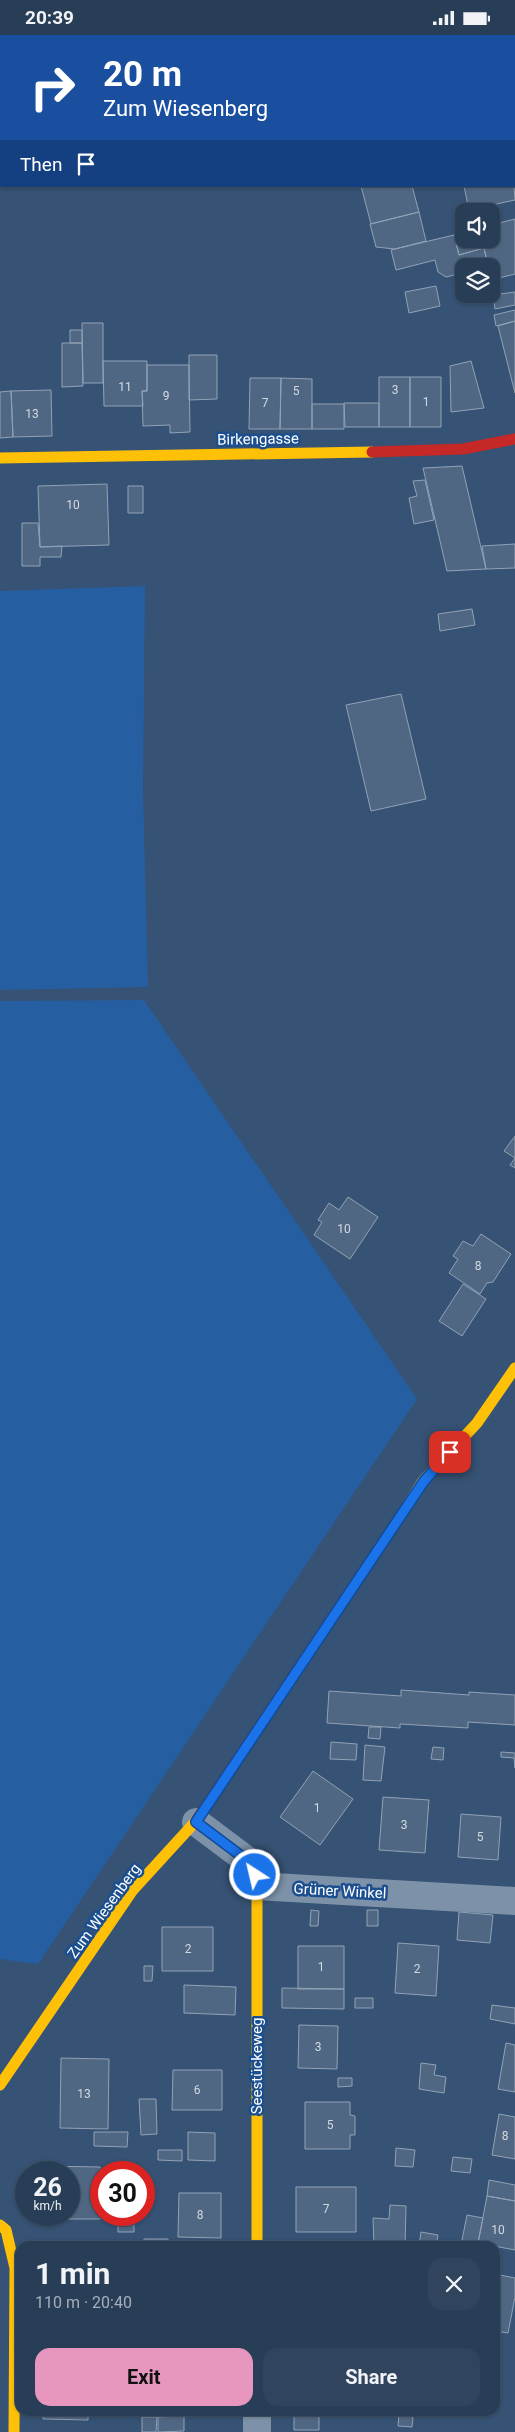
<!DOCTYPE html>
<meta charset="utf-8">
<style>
body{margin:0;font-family:Roboto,sans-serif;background:#30455d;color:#f1f3f6;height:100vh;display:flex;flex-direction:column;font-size:19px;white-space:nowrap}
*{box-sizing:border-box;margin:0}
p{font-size:16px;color:#a5aeba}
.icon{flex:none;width:28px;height:28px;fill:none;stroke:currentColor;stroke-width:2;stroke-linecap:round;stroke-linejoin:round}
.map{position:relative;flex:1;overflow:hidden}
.side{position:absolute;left:15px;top:2206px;width:485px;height:175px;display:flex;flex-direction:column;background:#283e57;border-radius:15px;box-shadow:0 1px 4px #0004,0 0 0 1px #44576d}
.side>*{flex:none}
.hud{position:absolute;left:0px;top:0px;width:515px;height:152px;box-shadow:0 1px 4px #0004,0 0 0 1px #44576d;background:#1a4fa0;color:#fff;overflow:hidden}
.buttons{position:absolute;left:455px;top:168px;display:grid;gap:10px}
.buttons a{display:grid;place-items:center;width:45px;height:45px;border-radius:10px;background:#283e57;box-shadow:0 1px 4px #0004,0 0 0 1px #44576d;font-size:25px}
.speed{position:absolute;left:15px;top:2126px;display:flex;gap:10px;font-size:25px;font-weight:700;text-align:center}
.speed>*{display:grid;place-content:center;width:65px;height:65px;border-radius:50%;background:#283e57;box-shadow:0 1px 4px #0004,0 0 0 1px #44576d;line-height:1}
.speed small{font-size:12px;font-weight:400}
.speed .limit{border:8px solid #d22;background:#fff;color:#111}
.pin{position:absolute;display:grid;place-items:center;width:42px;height:42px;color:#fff;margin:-21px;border-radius:10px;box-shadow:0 2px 8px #0006}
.me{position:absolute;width:55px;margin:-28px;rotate:325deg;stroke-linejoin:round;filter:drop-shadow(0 0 4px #0008)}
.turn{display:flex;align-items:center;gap:18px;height:105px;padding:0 20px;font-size:22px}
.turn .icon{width:65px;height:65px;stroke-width:2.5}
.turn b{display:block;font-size:35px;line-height:42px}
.then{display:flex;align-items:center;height:48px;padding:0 20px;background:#0003;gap:10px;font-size:19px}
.round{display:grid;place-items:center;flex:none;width:52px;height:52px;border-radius:15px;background:#30455d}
.summary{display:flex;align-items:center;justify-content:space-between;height:85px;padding:0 20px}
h1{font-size:30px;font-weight:700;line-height:38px}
.cta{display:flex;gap:10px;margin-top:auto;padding:10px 20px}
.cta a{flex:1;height:58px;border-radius:15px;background:#e797bd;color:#111;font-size:20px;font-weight:700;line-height:58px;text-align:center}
.cta a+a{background:#30455d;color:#f1f3f6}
.status{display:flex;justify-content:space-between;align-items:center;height:35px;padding:0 25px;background:#283e57;direction:ltr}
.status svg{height:14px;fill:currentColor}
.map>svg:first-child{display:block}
</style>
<div class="status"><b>20:39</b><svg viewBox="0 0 49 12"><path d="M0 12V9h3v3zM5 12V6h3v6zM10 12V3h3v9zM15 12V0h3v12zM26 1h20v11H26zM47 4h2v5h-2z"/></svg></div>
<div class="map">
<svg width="515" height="2397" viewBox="0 0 515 2397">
<rect width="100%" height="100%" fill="#365274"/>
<path fill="#265fa1" d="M145 551 143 755 148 952 0 955V556Z
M144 965 417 1364 38 1929 0 1924V966Z"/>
<path fill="#506783" stroke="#92a2b6" d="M334 0H386L387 1H334Z
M361 151H412L419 177 371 189Z
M464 151H514L515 165 469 175Z
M419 177 426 206 395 214 376 212 370 189Z
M515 184V239L491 245V231H488L484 213 459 220 454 200 464 197V204H491V190Z
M454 200 459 220 484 213 488 231H464V240L458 242V239L446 242 438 237 435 225 396 235 391 215Z
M436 251 440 271 409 278 405 257Z
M515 257V270L495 274 493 260Z
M515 275V286L496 291 494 280Z
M515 286V358L498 291Z
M82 288H103V348H83Z
M70 295H82V308H70Z
M62 308H82L83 351 62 352Z
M189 320H217V364L189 365Z
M103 326H147V356H142L143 371H104Z
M471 326 484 373 451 377 450 331Z
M147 330H189L190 397 170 398V390L143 391 142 356H147Z
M379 342H410V392H379Z
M410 342H441V392H410Z
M250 343H281L280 394H249Z
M281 343 312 344V394H280Z
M51 355 52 401 13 402 11 356Z
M11 356 13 402 0 403V357Z
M344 368H379V392H345Z
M312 369H344V394H312Z
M462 431 486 534 447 536 423 433Z
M425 445 434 485 414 489 409 463 417 461 413 446Z
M107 449 109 510 40 512 38 451Z
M128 451H143V478H128Z
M22 488H38L40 512 62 511 61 522H40V531H22Z
M515 509V533L486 534 482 511Z
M472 574 475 590 440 596 438 579Z
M401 659 426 764 371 776 346 670Z
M515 1101V1133L510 1130 515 1123 504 1116Z
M348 1162 378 1182 350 1224 314 1200 322 1187 318 1185 329 1168 339 1175Z
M481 1199 511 1219 493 1247 487 1248 480 1259 449 1238 458 1224 453 1221 463 1206 473 1211Z
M463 1249 486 1264 462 1301 439 1286Z
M401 1655 469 1660V1657L515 1660V1690L468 1687V1693L400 1689V1693L327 1688 329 1656 401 1661Z
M369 1692H381L380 1704 368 1703Z
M331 1707 357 1709 356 1725 330 1724Z
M365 1710 385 1712 381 1746 363 1745Z
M433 1712 444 1713 443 1725 431 1724Z
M501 1717 515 1718V1733L514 1723 501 1722Z
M313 1736 353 1764 320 1810 280 1782Z
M383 1762 429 1765 425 1818 379 1815Z
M461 1779 501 1782 498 1825 458 1822Z
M311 1875 319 1876 318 1891H310Z
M367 1875H378V1891H367Z
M459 1877 493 1880 490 1908 457 1905Z
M162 1892H213V1936H162Z
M398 1908 439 1911 436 1961 395 1958Z
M298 1911H344V1954H298Z
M144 1931H153L152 1946H144Z
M184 1950 236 1952 235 1980 184 1978Z
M282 1953 344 1954V1974L282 1973Z
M355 1963H373V1973H355Z
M492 1970 515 1973V1989L490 1984Z
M299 1990 338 1991 337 2034 298 2033Z
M506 2008 515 2010V2057L498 2054Z
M61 2023 109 2024 108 2094 60 2093Z
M421 2028 436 2030 434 2040 446 2042 444 2058 419 2054Z
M173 2035H222V2075H172Z
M338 2043H352V2051L338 2052Z
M139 2064H156L157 2099 141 2100Z
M305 2067H350V2080L355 2081V2100H350V2114H305Z
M499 2079 515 2082V2124L492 2120Z
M94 2097H128L127 2112 94 2111Z
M188 2097 215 2098V2126L188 2125Z
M396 2113 415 2115 413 2132 395 2131Z
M158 2115H182V2126L158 2125Z
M453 2122 472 2124 470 2138 451 2136Z
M43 2131 100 2132V2184H43V2180H69V2138H43Z
M489 2145 515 2150V2166L487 2161Z
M296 2152H356V2197H296Z
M179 2158H221V2203L178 2202Z
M487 2161 515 2166V2215L478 2208Z
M390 2170 406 2171 405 2211H374L373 2183 389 2184Z
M134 2180V2197H118V2181Z
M467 2180 483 2183 478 2208 462 2205Z
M421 2197 438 2200 436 2211H419Z
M144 2204H168V2211H144Z
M177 2206 207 2207V2211H177Z
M495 2239 515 2243V2262L508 2298 495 2296Z
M43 2376H88V2385L43 2384Z
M177 2376H220V2378L177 2377Z
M426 2376H489V2379Z
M399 2378 408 2379 413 2383 412 2392 398 2391Z
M184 2381V2396L158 2397V2382Z
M294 2381H319V2395H294Z
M142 2382H157L156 2397H142Z"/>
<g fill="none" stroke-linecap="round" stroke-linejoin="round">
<path stroke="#7d92a8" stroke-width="28" d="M196 1787 252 1829 257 1851 515 1866
M257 2397V2376"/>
<path stroke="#ffc107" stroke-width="11" d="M0 423 372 417
M407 1471 423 1446 477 1388 515 1333
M257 1851V2211
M0 2050 133 1855 196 1786
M0 2190 6 2195 15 2233 14 2397"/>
<path stroke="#c62828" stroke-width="11" d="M372 417 463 414 515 404
M196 1786 407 1471"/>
</g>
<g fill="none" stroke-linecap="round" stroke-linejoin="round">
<g stroke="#114b97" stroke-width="12">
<path id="route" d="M255 1840 252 1829 196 1787 424 1446 450 1417"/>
</g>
<use href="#route" stroke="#1a73e8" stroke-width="9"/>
</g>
<g text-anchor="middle" stroke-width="5" stroke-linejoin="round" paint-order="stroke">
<g font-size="12" fill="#d3d9e0">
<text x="125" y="356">11</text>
<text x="395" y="359">3</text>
<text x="296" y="360">5</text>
<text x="166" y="365">9</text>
<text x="426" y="371">1</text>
<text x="265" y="372">7</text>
<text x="32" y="383">13</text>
<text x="73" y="474">10</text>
<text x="344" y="1198">10</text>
<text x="478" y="1235">8</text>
<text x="317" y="1777">1</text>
<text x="404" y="1794">3</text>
<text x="480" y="1806">5</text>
<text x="188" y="1918">2</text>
<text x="321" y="1936">1</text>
<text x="417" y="1938">2</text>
<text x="318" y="2016">3</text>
<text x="197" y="2059">6</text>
<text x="84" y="2063">13</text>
<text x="330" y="2094">5</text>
<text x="505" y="2105">8</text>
<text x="326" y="2178">7</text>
<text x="200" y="2184">8</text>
<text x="498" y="2199">10</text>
</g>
<g font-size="15" fill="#fff" stroke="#1b4f8f">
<text transform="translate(258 404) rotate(-1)" y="5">Birkengasse</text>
<text transform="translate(340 1856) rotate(3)" y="5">Grüner Winkel</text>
<text transform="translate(104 1876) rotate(-54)" y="5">Zum Wiesenberg</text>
<text transform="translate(257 2031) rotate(-90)" y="5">Seestückeweg</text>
</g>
</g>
</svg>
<div class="buttons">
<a><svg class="icon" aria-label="sound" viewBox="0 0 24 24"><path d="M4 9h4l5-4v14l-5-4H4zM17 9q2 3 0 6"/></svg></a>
<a><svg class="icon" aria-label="layers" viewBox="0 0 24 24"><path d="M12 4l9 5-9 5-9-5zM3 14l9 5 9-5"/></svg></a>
</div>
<div class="speed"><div>26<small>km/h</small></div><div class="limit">30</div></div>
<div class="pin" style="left:450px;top:1417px;background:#d93025"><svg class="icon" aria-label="arrive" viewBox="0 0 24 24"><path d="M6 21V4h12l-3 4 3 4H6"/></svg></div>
<svg class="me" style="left:255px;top:1840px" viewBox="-20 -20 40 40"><circle r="17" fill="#1a73e8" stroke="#fff" stroke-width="3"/><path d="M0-11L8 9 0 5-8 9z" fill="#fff"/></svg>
<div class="hud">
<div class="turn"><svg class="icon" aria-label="right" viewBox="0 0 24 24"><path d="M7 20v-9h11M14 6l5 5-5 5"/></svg><div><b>20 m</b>Zum Wiesenberg</div></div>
<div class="then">Then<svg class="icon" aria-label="arrive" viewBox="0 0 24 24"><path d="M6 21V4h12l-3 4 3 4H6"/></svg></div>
</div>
<section class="side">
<div class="summary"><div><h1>1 min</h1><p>110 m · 20:40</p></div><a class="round"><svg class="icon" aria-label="close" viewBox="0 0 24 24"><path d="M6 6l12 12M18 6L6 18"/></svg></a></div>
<div class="cta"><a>Exit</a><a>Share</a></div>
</section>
</div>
